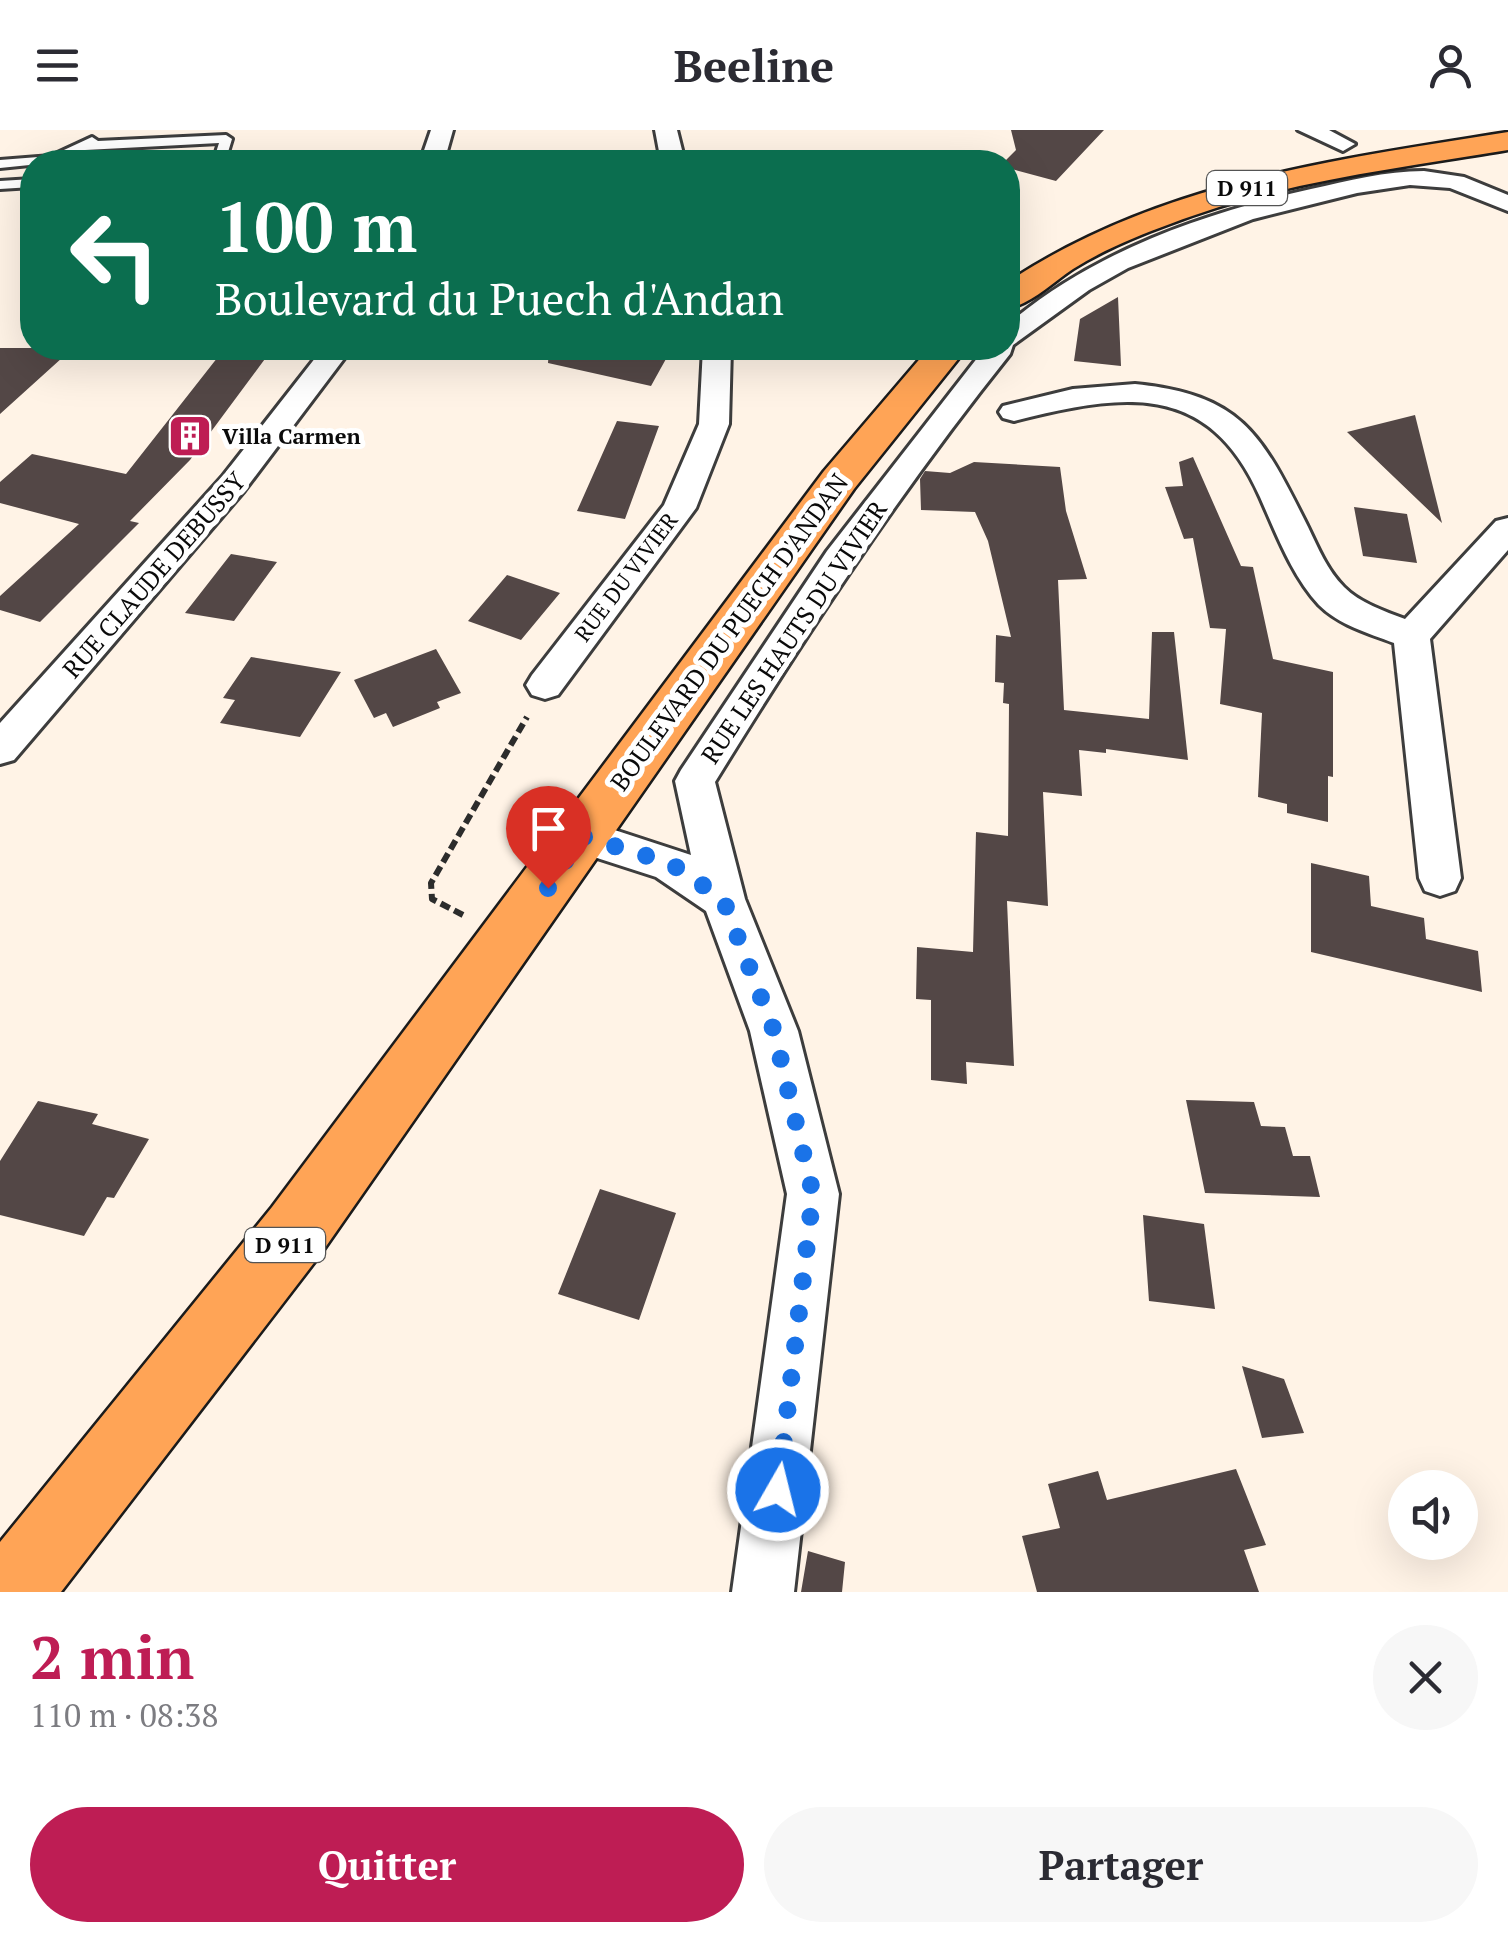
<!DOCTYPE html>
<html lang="fr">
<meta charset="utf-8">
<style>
body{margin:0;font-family:"PT Serif",serif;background:#f7f7f7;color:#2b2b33;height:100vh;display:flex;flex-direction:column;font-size:38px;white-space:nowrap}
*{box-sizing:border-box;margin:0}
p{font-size:32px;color:#7c7c81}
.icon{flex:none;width:55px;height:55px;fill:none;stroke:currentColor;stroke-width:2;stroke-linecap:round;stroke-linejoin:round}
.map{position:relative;height:1462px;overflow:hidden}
.drawer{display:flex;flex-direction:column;background:#fff;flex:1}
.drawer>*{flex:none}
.top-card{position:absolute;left:20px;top:20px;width:1000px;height:210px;border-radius:40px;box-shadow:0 10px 40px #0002;background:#0b6e4f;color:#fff;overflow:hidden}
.fabs{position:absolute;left:1388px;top:1340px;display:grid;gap:20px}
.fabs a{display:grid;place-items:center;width:90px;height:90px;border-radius:50%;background:#fff;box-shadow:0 10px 40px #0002;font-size:50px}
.pin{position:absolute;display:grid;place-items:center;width:85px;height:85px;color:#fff;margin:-102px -42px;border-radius:50% 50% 50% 0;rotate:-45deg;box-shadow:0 0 10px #0007}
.pin .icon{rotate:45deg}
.me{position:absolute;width:110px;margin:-55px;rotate:8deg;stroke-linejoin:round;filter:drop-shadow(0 0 8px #0008)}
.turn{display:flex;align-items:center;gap:35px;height:210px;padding:0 30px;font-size:45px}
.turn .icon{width:130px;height:130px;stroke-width:2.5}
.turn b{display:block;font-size:70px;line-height:85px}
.round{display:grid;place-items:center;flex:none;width:105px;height:105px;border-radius:52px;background:#f7f7f7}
.headline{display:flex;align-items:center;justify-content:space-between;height:170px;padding:0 30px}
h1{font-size:60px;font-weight:800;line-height:75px;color:#be1d54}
.button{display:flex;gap:20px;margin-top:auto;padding:20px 30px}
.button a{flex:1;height:115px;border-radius:60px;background:#be1d54;color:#fff;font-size:40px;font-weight:800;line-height:115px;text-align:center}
.button a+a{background:#f7f7f7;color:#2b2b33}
header{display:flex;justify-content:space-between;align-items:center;height:130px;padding:0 30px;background:#fff;font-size:45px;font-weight:800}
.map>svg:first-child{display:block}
</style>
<header><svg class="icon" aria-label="menu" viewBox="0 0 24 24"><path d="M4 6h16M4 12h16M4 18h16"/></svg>Beeline<svg class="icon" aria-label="person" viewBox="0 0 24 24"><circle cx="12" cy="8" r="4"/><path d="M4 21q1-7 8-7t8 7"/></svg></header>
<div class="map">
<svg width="1508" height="1462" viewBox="0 0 1508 1462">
<rect width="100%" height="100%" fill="#fff3e6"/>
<path fill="#534746" d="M1011 0H1104L1056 51 1008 38 1004 32 1016 20Z
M1118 167 1121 236 1074 231 1080 189Z
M0 218H73L0 284Z
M225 218H273L190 330 130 391 139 393 40 492 0 480V466L79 394 0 373V352L32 324 126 344Z
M549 218H672L651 256 548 233Z
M1415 285 1442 393 1347 302Z
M617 291 659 296 625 389 577 381Z
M1193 327 1241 436 1253 437 1273 529 1333 542V647L1328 646V692L1287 683V674L1258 667 1262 583 1220 574 1226 499 1210 498 1193 408 1184 409 1165 357 1183 356 1179 332Z
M974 332 1060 337 1066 381 1087 449 1058 450 1064 580 1149 589 1152 502H1174L1188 630 1106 619V623L1079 620 1082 666 1043 662 1048 776 1007 771 1014 936 966 932 967 954 931 950V870L916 869 917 817 973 822 976 702 1008 706 1009 574 1003 573 1004 553 995 552 996 505 1011 507 988 411 975 382 921 380 920 349 925 341 950 343Z
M1354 377 1407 384 1417 433 1363 426Z
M231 424 277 432 234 491 185 483Z
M507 445 560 463 521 510 468 491Z
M436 519 461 563 437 572 440 578 393 597 386 583 374 588 354 550Z
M251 527 341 542 300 607 220 593 235 570 223 568Z
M1311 733 1369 746 1371 776 1424 788 1426 809 1478 821 1482 862 1311 822Z
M1186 970 1254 972 1261 996 1285 997 1293 1026H1310L1320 1067 1205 1063Z
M38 971 98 984 92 994 149 1009 114 1068 107 1067 84 1106 0 1085V1031Z
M600 1059 676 1083 639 1190 558 1164Z
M1143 1085 1204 1094 1215 1179 1149 1171Z
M1242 1236 1284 1249 1304 1303 1262 1308Z
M1236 1339 1266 1415 1244 1420 1259 1462H1037L1022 1406 1060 1398 1048 1354 1098 1341 1107 1370Z
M808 1421 845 1432 842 1462H801Z"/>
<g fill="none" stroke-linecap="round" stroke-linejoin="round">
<g stroke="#3d3d3d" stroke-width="6">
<path id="lane" d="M226 5 232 9 225 32H213L219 13 85 20 59 32 0 38V30L51 26 92 7 98 11Z
M32 49V57L0 59V51Z"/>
</g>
<g stroke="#3d3d3d" stroke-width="6">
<path id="street" d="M431 0H453L444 32H420Z
M655 0H677L685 32H661Z
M1298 0H1329L1355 14 1343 21Z
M1424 41 1464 47 1508 65V81L1450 58 1410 55 1357 63 1253 89 1128 138 1089 160 1013 215 1010 224C901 360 806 504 715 652L745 769 798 901 839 1064 794 1462H732L787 1064 750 901 706 781 656 747 566 718 560 706 566 694 581 689 691 725 675 651 681 640 827 421 985 218H1008V194C1095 121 1201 84 1311 59 1348 51 1385 41 1424 41Z
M323 218H352L244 361 14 630 0 634V593L222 347Z
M703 218H731L729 294 696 378 558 565 545 569 532 565 526 555 532 545 664 375 699 294Z
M1135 254C1244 265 1262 306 1308 397 1318 418 1327 440 1344 457 1360 473 1384 481 1405 489L1496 391 1508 388V420L1430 509 1461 748 1455 761 1440 766 1425 761 1419 748 1394 513C1368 503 1339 495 1319 475 1292 446 1276 403 1260 367 1208 249 1121 264 1014 291L1003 288 999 282 1003 276 1073 259Z"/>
</g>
<g stroke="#1b1b1b" stroke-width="5">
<path id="primary" d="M1508 2V20C1395 39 1278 52 1170 94 1137 106 1103 120 1073 139 1052 153 1032 173 1008 179V152C1158 52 1334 30 1508 2Z
M929 218H967L854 359 320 1125 61 1462H0V1412L272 1077 824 341Z"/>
</g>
<path stroke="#2c2c2c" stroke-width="6" stroke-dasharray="10 5" stroke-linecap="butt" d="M463 785 432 769 431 753 527 587"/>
<use href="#lane" fill="#fff" fill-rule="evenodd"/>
<use href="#street" fill="#fff" fill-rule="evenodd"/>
<use href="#primary" fill="#ffa456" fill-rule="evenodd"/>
</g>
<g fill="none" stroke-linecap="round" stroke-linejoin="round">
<path stroke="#1a73e8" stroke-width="18" stroke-dasharray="0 32.4" d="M548 758 581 706 670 733 723 769 774 901 813 1064 778 1360"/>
</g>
<defs>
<g id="building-square" transform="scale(2.25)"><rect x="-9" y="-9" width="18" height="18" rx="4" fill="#be1d54" stroke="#fff"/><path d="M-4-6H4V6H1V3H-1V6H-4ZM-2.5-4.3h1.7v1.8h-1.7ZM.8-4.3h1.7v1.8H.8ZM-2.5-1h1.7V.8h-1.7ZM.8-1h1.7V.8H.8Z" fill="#fff"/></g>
</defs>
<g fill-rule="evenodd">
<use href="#building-square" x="190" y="306"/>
</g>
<g text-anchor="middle" stroke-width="10" stroke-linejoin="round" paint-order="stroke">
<g fill="#fff" stroke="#545454" stroke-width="2.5">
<rect x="1207" y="41" width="80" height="34" rx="8"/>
<rect x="245" y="1098" width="80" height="34" rx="8"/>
</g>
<g font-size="22" font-weight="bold" fill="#0a0a0a">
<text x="1247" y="66">D 911</text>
<text x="285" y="1123">D 911</text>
</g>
<g font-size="22" font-weight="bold" fill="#0a0a0a" stroke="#fff" text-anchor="start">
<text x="222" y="314">Villa Carmen</text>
</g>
<g font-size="22" fill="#0a0a0a" stroke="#fff">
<text transform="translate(626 447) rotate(-53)" y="8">RUE DU VIVIER</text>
</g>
<g font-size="25" fill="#0a0a0a" stroke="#fff">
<text transform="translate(154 445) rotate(-49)" y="9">RUE CLAUDE DEBUSSY</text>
<text transform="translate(729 502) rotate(-54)" y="9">BOULEVARD DU PUECH D'ANDAN</text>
<text transform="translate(794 502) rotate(-56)" y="9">RUE LES HAUTS DU VIVIER</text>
</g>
</g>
</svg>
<div class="fabs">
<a><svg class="icon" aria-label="sound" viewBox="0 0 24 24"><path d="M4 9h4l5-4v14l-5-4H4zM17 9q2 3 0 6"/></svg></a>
</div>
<div class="pin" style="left:548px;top:758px;background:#d93025"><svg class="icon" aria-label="arrive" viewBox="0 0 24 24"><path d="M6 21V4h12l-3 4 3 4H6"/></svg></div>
<svg class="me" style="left:778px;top:1360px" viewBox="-20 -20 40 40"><circle r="17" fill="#1a73e8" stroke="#fff" stroke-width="3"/><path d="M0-11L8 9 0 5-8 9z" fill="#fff"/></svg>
<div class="top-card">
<div class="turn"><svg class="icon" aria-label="left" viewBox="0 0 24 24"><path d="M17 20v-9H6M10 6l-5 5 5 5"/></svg><div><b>100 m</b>Boulevard du Puech d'Andan</div></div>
</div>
</div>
<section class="drawer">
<div class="headline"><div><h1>2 min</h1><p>110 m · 08:38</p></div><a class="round"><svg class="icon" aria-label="close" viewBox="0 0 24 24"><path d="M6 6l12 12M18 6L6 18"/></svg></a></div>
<div class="button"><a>Quitter</a><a>Partager</a></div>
</section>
